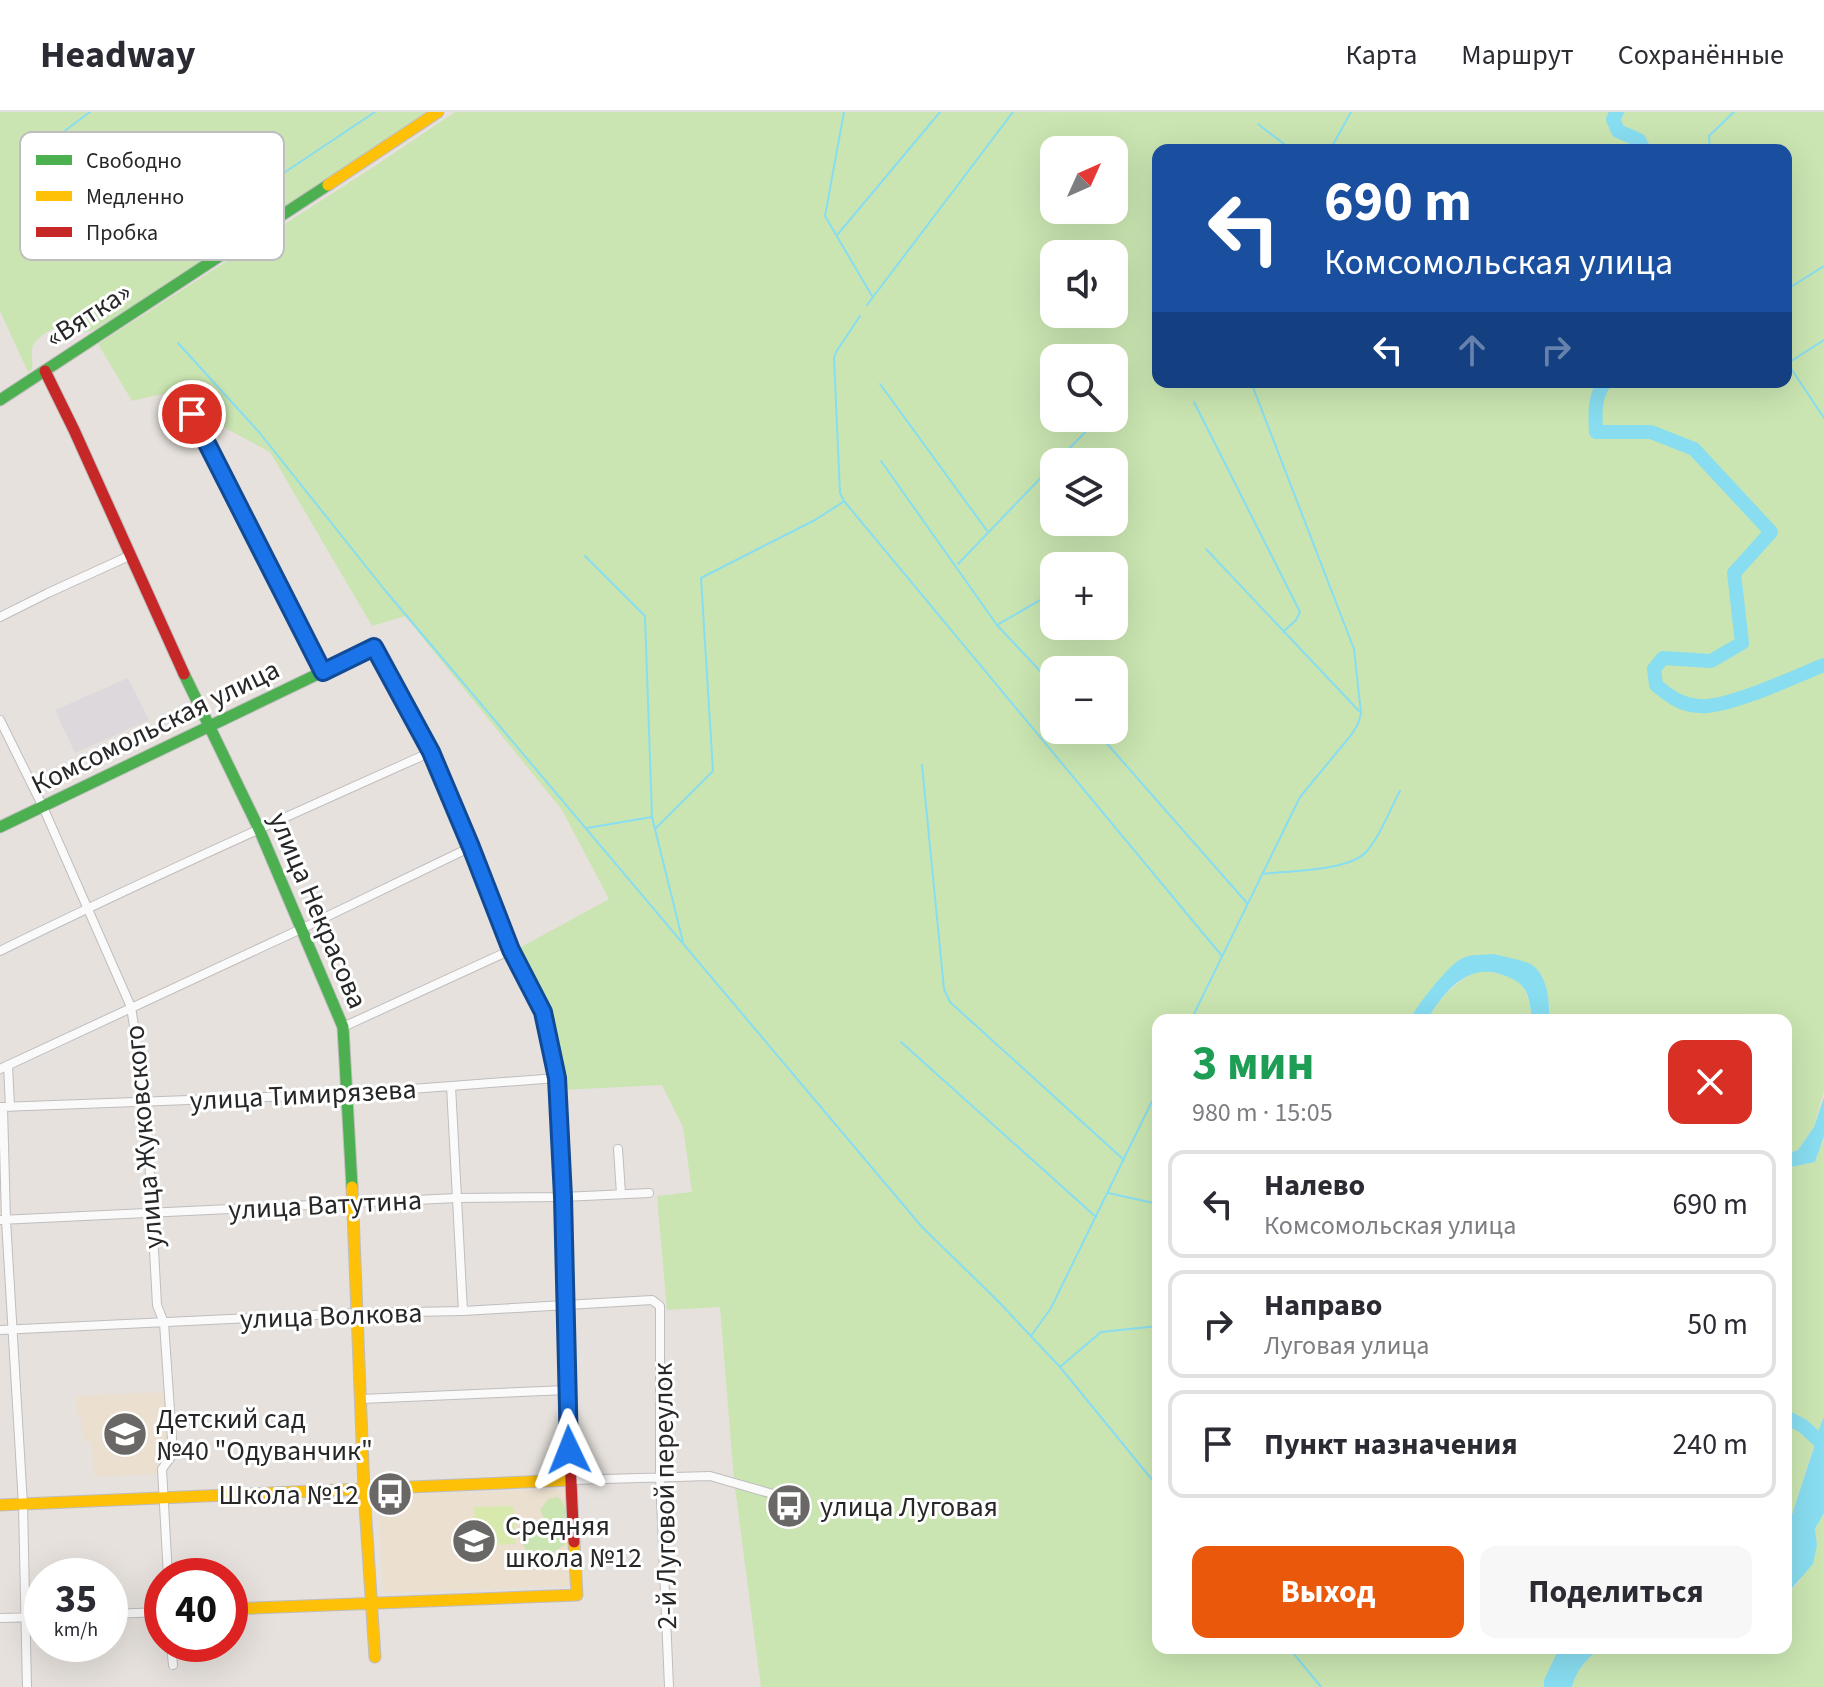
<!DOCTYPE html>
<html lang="ru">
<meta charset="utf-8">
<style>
body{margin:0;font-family:"Source Sans 3",sans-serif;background:#f7f7f7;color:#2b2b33;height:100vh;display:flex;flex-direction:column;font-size:30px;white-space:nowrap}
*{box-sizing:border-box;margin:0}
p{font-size:26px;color:#7c7c81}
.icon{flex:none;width:44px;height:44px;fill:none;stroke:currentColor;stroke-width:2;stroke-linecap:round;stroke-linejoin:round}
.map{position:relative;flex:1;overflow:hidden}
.drawer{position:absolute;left:1152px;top:902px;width:640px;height:640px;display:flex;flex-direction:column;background:#fff;border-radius:16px;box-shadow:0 8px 32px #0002}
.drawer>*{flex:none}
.guide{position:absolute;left:1152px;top:32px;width:640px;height:244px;border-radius:16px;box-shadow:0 8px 32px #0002;background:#1a4fa0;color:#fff;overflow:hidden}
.needle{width:52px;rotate:45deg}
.tools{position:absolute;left:1040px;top:24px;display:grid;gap:16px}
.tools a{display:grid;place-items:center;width:88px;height:88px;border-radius:16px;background:#fff;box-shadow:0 8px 32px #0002;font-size:40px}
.speed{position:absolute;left:24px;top:1446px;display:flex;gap:16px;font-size:40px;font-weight:700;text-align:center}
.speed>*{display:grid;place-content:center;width:104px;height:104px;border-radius:50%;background:#fff;box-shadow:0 8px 32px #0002;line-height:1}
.speed small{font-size:20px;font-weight:400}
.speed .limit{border:12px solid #d22;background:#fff;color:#111}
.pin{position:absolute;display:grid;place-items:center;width:68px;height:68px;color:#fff;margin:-34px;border:4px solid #fff;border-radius:50%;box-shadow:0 2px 8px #0007}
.me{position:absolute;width:88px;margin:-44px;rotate:358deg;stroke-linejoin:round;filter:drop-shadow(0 0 6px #0008)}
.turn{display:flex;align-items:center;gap:28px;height:168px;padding:0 40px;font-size:36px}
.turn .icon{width:104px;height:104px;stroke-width:2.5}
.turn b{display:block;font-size:56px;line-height:68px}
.lanes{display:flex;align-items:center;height:76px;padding:0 40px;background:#0003;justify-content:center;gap:40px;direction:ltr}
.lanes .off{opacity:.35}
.round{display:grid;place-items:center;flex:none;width:84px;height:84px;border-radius:16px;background:#f7f7f7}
.headline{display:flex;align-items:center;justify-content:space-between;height:136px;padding:0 40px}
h1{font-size:48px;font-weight:700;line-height:60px;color:#1e9e55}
.primary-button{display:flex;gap:16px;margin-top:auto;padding:16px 40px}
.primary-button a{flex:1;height:92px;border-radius:16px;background:#ea580c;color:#fff;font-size:32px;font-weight:700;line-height:92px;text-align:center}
.primary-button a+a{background:#f7f7f7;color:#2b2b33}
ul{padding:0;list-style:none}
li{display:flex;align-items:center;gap:24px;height:108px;margin:0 16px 12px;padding:0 24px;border:4px solid #e1e1e2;border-radius:16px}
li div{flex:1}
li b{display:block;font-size:30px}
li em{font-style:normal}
header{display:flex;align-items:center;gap:48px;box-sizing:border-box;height:112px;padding:0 40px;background:#fff;border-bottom:2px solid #e1e1e2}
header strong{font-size:38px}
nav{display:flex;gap:44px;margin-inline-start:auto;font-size:28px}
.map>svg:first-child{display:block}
</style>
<header>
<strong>Headway</strong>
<nav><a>Карта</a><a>Маршрут</a><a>Сохранённые</a></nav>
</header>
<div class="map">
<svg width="1824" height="1575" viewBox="0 0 1824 1575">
<rect width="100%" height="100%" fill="#e6e1dc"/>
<path fill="#dcd8dc" d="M128 566 149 608 75 641 55 598Z"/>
<path fill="#ebdfcf" d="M164 1280 167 1344 160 1345 161 1362 94 1365 92 1329H83L82 1306 77 1305 76 1284Z
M565 1377 570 1474 383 1481 378 1384Z"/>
<path fill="#cae5b1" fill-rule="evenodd" d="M0 0H427L284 97 96 217C77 225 78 214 64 214 54 214 34 226 32 237 31 243 33 250 32 257L28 260 0 199Z
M455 0H1824V979L1814 1015 1798 1038 1786 1042V908H1549L1550 895 1544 869 1462 846 1414 908H1158V1536H1559L1544 1568V1575H761L734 1368 720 1195 667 1198 657 1084 692 1080 683 1015 662 973 561 978 546 898 514 839 609 787 562 698 405 504 372 514 270 340 162 282 132 289 98 232 375 54ZM1054 38H1114V98H1054ZM1158 38H1786V270H1158ZM1054 142H1114V202H1054ZM1054 246H1114V306H1054ZM1054 350H1114V410H1054ZM1054 454H1114V514H1054ZM1054 558H1114V618H1054Z
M1478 858C1518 864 1527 867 1532 908H1427C1441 884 1454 872 1478 858Z
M1824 1024V1303L1786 1421V1056L1815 1050Z
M558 1385C571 1398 568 1415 565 1433L553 1440 528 1441 519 1426C526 1412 530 1415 543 1410V1404L540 1398 548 1387Z
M1824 1401V1575H1572C1576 1558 1587 1547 1600 1536H1786V1483L1799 1470 1817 1433 1815 1417Z"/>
<path fill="#d8e9ae" d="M514 1394 515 1432 475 1434 474 1395Z"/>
<path fill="#88ddf0" d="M1494 842C1504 845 1524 848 1532 853 1548 864 1550 891 1549 908H1532C1529 885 1529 873 1506 864 1469 848 1444 879 1427 908H1410C1416 894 1449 852 1463 846 1471 842 1485 843 1494 842Z
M1824 985V1024L1815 1050 1786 1056V1042L1798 1038 1814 1015Z
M1786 1300 1818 1320 1824 1304V1401L1815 1417 1817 1433 1813 1452 1786 1483V1421L1815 1332 1803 1314 1786 1305Z
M1559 1536H1600C1587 1547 1576 1558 1572 1575H1544V1568Z"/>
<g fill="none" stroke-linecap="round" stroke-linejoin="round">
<path stroke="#88ddf0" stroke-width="2" d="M844 0 825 104 872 184
M1258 12 1292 38
M1330 38 1351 0
M1710 38 1709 24 1734 0
M27 47 90 0
M838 122 940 0
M167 139 375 0
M1786 178 1824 154
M867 193 1013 0
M860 204 836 240 834 246 840 381 844 389 1222 844
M178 231 259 320 384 477 922 1115 997 1188 1060 1255 1158 1375
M1786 249 1824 306
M1788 251 1824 228
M880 272 988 420
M1114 290 1116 288
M1194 290 1300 500 1296 508 1283 520
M881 349 997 513 1054 574
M1056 350 1099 306
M1206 437 1359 599
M585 444 645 504 652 705 683 830
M958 452 1054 352
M997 513 1054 480
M1095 618 1247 791
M922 653 944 877 950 890 972 910 1124 1048
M587 716 652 705
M655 717 713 659 701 466 815 408 843 390
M1262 762C1287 759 1349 759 1366 740 1381 723 1389 699 1400 679
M1191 908 1300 685 1352 622 1358 612 1361 601 1354 537 1251 270
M901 930 1096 1105
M1108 1081 1158 1092
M1031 1224 1051 1196 1158 977
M1060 1255 1101 1220 1158 1214
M1289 1536 1321 1575"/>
<path stroke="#88ddf0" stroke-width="14" d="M1617 0 1613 7 1618 19 1639 28 1644 38
M1605 270C1594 285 1595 302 1596 320H1651L1694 337 1771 420 1734 461 1742 531 1711 549 1663 546 1654 557 1656 573C1669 584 1681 593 1699 594 1727 597 1796 564 1824 553
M1786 1305 1803 1314 1824 1333"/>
<g stroke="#bfbdbe" stroke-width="10">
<path id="street" d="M192 302 323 560
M0 505 48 481 129 444
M0 608 43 695 131 895 146 990 157 1193 164 1211 173 1342 162 1357 168 1464
M0 839C142 769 286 705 431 640
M343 915 511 838
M8 953 10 995
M0 957 301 817 471 735
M451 974 463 1199
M1 995 346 982 557 966
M3 995 6 1108 23 1393 27 1575
M618 1037 621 1082
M0 1108 457 1086 563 1085 649 1081
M0 1218 356 1201 463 1199 652 1188 660 1194V1364L669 1575
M361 1287 567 1278
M570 1368 710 1364 790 1387
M110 1502 162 1500
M0 1506 42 1505
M171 1532 173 1553"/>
</g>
<g stroke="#bfbdbe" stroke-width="13">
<path id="fast" d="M0 288 328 73
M184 562 259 717 343 915 352 1075
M0 715 374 535 431 641"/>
</g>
<g stroke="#bfbdbe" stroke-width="13">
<path id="slow" d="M328 73 438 0
M431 641 471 735 511 838 543 900 551 936
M352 1075 364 1378 375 1545
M0 1393 570 1368
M230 1497 577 1483 574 1430"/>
</g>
<g stroke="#bfbdbe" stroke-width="13">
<path id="jam" d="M45 259 74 318 184 562
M551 936C564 998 563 1067 564 1130 567 1230 568 1330 574 1430"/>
</g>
<use href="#street" stroke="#fbfafa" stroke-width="8"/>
<use href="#fast" stroke="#4caf50" stroke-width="11"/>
<use href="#slow" stroke="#ffc107" stroke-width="11"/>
<use href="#jam" stroke="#c62828" stroke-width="11"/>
</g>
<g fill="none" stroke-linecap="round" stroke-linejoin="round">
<g stroke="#114b97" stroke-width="20">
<path id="route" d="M192 302 323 560 374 535 431 640 471 735 511 838 543 900 557 966 563 1085 569 1338"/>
</g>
<use href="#route" stroke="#1a73e8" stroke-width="14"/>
</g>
<defs>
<g id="school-disc" transform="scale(2.3)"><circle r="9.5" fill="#6a6866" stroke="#fff"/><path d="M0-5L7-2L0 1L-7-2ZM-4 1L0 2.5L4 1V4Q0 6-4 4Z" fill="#fff"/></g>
<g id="bus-disc" transform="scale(2.3)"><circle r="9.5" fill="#6a6866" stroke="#fff"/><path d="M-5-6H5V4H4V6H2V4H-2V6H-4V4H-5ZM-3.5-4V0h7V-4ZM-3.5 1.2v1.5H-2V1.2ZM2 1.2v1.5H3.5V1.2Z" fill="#fff"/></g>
</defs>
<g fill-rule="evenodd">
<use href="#school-disc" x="125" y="1322"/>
<use href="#bus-disc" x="390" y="1382"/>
<use href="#bus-disc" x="789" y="1394"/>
<use href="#school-disc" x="474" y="1429"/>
</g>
<g text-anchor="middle" stroke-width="6" stroke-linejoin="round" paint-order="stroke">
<g font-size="28" fill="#272727" stroke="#fff">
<text transform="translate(88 202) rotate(-33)" y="10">«Вятка»</text>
<text transform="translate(155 614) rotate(-26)" y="10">Комсомольская улица</text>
<text transform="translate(319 798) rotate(67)" y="10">улица Некрасова</text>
<text transform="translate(303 982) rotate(-3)" y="10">улица Тимирязева</text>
<text transform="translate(143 1025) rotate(-95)" y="10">улица Жуковского</text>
<text transform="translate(325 1092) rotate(-3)" y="10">улица Ватутина</text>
<text transform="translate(331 1203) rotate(-2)" y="10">улица Волкова</text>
<text transform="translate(664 1384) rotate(-91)" y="10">2-й Луговой переулок</text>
</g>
<g font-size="28" fill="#272727" stroke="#fff" text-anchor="start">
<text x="156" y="1316">Детский сад<tspan x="156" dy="32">№40 "Одуванчик"</tspan></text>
<text x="359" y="1392" text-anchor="end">Школа №12</text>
<text x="820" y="1404">улица Луговая</text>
<text x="505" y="1423">Средняя<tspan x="505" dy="32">школа №12</tspan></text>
</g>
</g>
<rect x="20" y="20" width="264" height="128" rx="12" fill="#fff" stroke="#bebebe" stroke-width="2"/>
<rect x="36" y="43" width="36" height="10" fill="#4caf50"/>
<rect x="36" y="79" width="36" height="10" fill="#ffc107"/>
<rect x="36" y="115" width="36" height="10" fill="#c62828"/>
<g font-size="22" fill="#272727">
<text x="86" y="56">Свободно</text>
<text x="86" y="92">Медленно</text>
<text x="86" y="128">Пробка</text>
</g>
</svg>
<div class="tools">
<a><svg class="needle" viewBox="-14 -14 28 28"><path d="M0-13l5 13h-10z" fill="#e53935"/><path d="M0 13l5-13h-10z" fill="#7c7c81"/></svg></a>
<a><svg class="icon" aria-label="sound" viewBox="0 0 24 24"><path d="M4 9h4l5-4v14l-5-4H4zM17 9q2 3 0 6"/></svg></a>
<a><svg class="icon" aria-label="search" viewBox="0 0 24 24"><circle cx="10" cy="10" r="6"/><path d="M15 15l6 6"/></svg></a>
<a><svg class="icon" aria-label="layers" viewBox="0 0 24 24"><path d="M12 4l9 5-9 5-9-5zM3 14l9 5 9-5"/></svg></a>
<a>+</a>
<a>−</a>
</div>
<div class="speed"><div>35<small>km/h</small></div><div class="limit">40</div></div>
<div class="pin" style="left:192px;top:302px;background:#d93025"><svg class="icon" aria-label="arrive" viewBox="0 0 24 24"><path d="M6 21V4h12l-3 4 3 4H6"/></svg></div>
<svg class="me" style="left:569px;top:1338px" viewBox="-20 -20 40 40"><path d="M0-17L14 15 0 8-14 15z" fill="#1a73e8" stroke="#fff" stroke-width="4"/></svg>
<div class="guide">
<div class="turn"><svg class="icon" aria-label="left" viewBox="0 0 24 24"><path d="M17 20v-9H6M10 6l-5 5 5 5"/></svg><div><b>690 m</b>Комсомольская улица</div></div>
<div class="lanes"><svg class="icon" aria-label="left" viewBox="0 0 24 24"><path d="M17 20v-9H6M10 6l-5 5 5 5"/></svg><svg class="icon off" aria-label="ahead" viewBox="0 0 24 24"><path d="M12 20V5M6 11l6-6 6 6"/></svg><svg class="icon off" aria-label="right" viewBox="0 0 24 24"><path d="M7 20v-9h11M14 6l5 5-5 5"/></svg></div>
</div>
<section class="drawer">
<div class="headline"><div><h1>3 мин</h1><p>980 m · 15:05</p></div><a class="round" style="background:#d93025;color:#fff"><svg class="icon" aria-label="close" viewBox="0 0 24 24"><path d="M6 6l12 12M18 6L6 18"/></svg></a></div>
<ul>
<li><svg class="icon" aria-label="left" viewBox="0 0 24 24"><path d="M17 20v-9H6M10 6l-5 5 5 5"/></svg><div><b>Налево</b><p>Комсомольская улица</p></div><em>690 m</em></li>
<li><svg class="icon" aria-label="right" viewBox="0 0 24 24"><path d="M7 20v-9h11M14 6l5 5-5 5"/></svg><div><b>Направо</b><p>Луговая улица</p></div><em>50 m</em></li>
<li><svg class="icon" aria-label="arrive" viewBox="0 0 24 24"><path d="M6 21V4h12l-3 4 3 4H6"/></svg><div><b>Пункт назначения</b></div><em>240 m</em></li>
</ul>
<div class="primary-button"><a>Выход</a><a>Поделиться</a></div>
</section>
</div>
